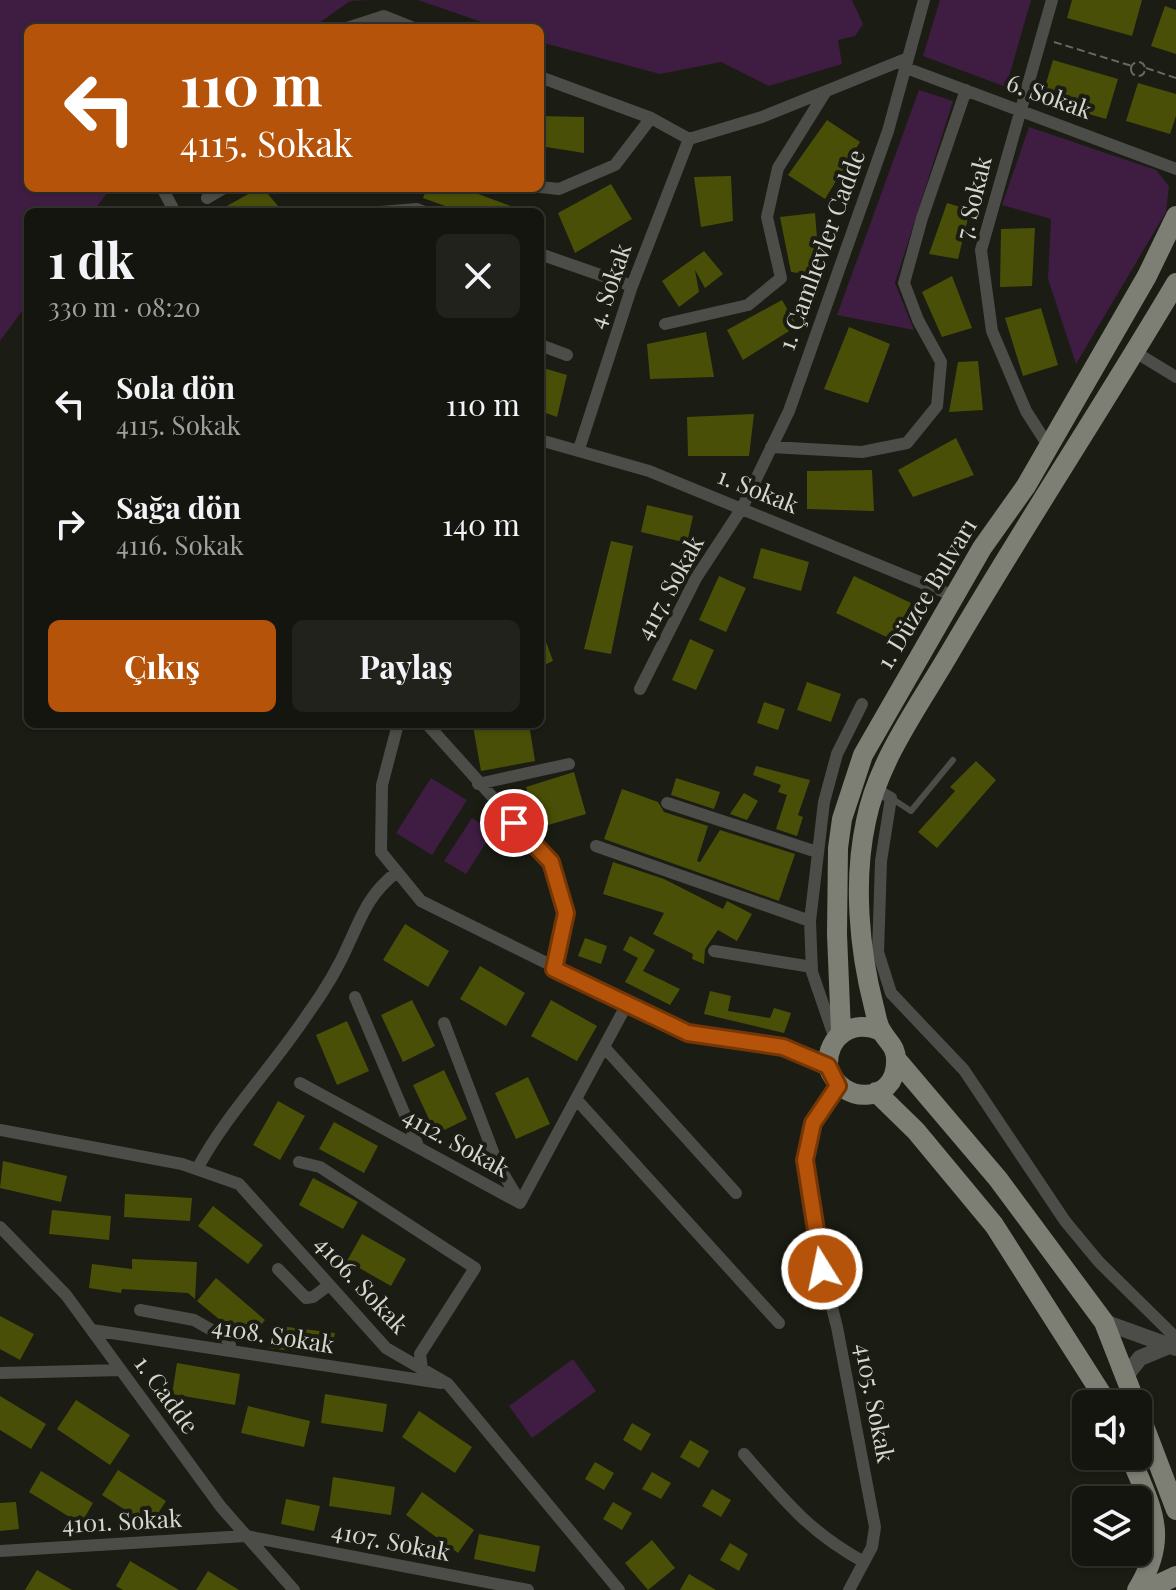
<!DOCTYPE html>
<html lang="tr">
<meta charset="utf-8">
<style>
body{margin:0;font-family:"Playfair Display",serif;background:#21221c;color:#f1f3f6;height:100vh;display:flex;flex-direction:column;font-size:30px;white-space:nowrap}
*{box-sizing:border-box;margin:0}
p{font-size:26px;color:#9d9f9e}
.icon{flex:none;width:44px;height:44px;fill:none;stroke:currentColor;stroke-width:2;stroke-linecap:round;stroke-linejoin:round}
.map{position:relative;flex:1;overflow:hidden}
.sheet{position:absolute;left:24px;top:208px;width:520px;height:520px;display:flex;flex-direction:column;background:#14150e;border-radius:12px;box-shadow:0 2px 6px #0004,0 0 0 2px #33342e}
.sheet>*{flex:none}
.top-card{position:absolute;left:24px;top:24px;width:520px;height:168px;border-radius:12px;box-shadow:0 2px 6px #0004,0 0 0 2px #33342e;background:#b45309;color:#fff;overflow:hidden}
.fabs{position:absolute;left:1072px;top:1390px;display:grid;gap:16px}
.fabs a{display:grid;place-items:center;width:80px;height:80px;border-radius:12px;background:#14150e;box-shadow:0 2px 6px #0004,0 0 0 2px #33342e;font-size:40px}
.pin{position:absolute;display:grid;place-items:center;width:68px;height:68px;color:#fff;margin:-34px;border:4px solid #fff;border-radius:50%;box-shadow:0 2px 8px #0007}
.me{position:absolute;width:88px;margin:-44px;rotate:350deg;stroke-linejoin:round;filter:drop-shadow(0 0 6px #0008)}
.turn{display:flex;align-items:center;gap:28px;height:168px;padding:0 24px;font-size:36px}
.turn .icon{width:104px;height:104px;stroke-width:2.5}
.turn b{display:block;font-size:56px;line-height:68px}
.round{display:grid;place-items:center;flex:none;width:84px;height:84px;border-radius:12px;background:#21221c}
.summary{display:flex;align-items:center;justify-content:space-between;height:136px;padding:0 24px}
h1{font-size:48px;font-weight:700;line-height:60px}
.button{display:flex;gap:16px;margin-top:auto;padding:16px 24px}
.button a{flex:1;height:92px;border-radius:12px;background:#b45309;color:#fff;font-size:32px;font-weight:700;line-height:92px;text-align:center}
.button a+a{background:#21221c;color:#f1f3f6}
ul{padding:0;list-style:none}
li{display:flex;align-items:center;gap:24px;height:120px;padding:0 24px}
li div{flex:1}
li b{display:block;font-size:30px}
li em{font-style:normal}
.map>svg:first-child{display:block}
</style>
<div class="map">
<svg width="1176" height="1590" viewBox="0 0 1176 1590">
<rect width="100%" height="100%" fill="#1b1c13"/>
<path fill="#3f1d42" d="M0 0H369L350 1 312 28H28V188H111L93 212H28V303L0 341Z
M418 0H852L863 24 855 36 838 40 842 64 769 86 721 62 660 74 540 42V28H499Z
M940 0H1031L1006 87 923 56Z
M919 90 953 101 895 283 914 330 837 315Z
M1029 127 1156 170 1169 186 1166 212 1076 364 1048 279 1051 219 1002 205Z
M431 778 467 800 432 855 396 833Z
M472 818 493 832 466 874 444 861Z
M573 1359 596 1391 532 1438 509 1406Z"/>
<path fill="#4a4f07" d="M1072 0H1142L1132 36 1067 18Z
M1165 6 1176 10V54L1151 46Z
M1053 60 1118 79 1106 119 1041 100Z
M1138 83 1176 94V116L1170 134 1126 121Z
M540 116 584 117V153L540 146Z
M827 120 860 142 825 199 788 175Z
M731 176 733 221 701 227 694 177Z
M611 184 632 219 575 253 558 213Z
M259 188H263L283 212H216Z
M427 188H462L527 212H462L423 198Z
M947 203 970 210 958 259 929 254Z
M815 213 820 276 791 272 780 217Z
M1035 228 1032 286 1000 287 1001 229Z
M704 251 723 274 705 288 695 270 699 292 679 307 662 281Z
M952 276 972 328 942 337 922 292Z
M782 300 797 326 743 360 727 330Z
M1041 308 1058 365 1023 376 1005 318Z
M849 327 890 344 868 403 824 389Z
M706 332 714 377 650 379 647 344Z
M978 361 983 410 949 412 958 362Z
M540 367 567 375 557 417 540 411Z
M754 414 749 456H688L687 417Z
M956 438 974 475 913 497 898 470Z
M872 470 874 511 807 509V471Z
M647 505 693 516 687 543 641 532Z
M611 541 633 546 611 654 584 649Z
M761 548 809 562 801 591 753 578Z
M719 576 746 588 726 632 699 620Z
M854 576 911 603 893 640 836 613Z
M541 628 553 661 540 667V629Z
M690 639 714 650 696 690 672 680Z
M807 682 841 694 831 722 797 710Z
M764 702 785 709 778 730 757 723Z
M483 724H529L535 761 481 771 473 726Z
M976 761 996 780 937 848 918 832 955 791 950 787Z
M756 766 810 780 798 815 803 817 797 836 776 829 787 795 778 792 781 785 753 775Z
M574 772 586 814 538 828 526 787Z
M676 778 720 792 714 809 671 795Z
M622 789 658 802 664 812 708 826 697 861 700 862 720 830 795 854 779 901 604 839Z
M744 793 758 801 747 820 730 814Z
M613 862 664 879 723 909 727 901 752 914 737 941 718 930 705 949 704 964 692 959 693 954 653 934 664 913 603 894Z
M405 924 449 951 428 987 383 960Z
M630 936 655 950 643 971 680 989 670 1005 625 982 638 958 623 950Z
M585 938 607 946 601 964 578 956Z
M480 966 525 993 506 1026 460 999Z
M710 991 731 996 728 1011 770 1018 774 1008 791 1013 784 1033 704 1014Z
M412 1000 435 1046 403 1062 381 1015Z
M551 1000 597 1026 577 1061 531 1036Z
M347 1021 369 1071 337 1085 316 1035Z
M444 1070 467 1119 436 1134 413 1085Z
M528 1077 550 1124 516 1139 495 1093Z
M278 1101 305 1116 280 1160 253 1145Z
M334 1122 378 1146 364 1173 319 1149Z
M3 1161 67 1176 61 1202 0 1188Z
M313 1178 358 1202 343 1229 299 1205Z
M125 1194 192 1198 190 1221 124 1217Z
M213 1206 263 1245 248 1264 198 1226Z
M52 1210 111 1216 109 1240 49 1234Z
M362 1234 406 1259 391 1286 347 1261Z
M132 1259 197 1262 195 1299 188 1293 122 1289 121 1293 89 1288 92 1264 132 1269Z
M216 1278 265 1320 247 1342 197 1301Z
M0 1316 34 1334 20 1360 0 1349Z
M272 1325 335 1333 331 1356 269 1348Z
M177 1363 240 1374 235 1405 172 1394Z
M325 1394 387 1404 383 1432 321 1423Z
M0 1396 46 1424 31 1449 0 1430Z
M76 1400 130 1435 110 1465 57 1429Z
M248 1406 310 1421 304 1447 241 1433Z
M419 1411 472 1447 455 1473 402 1437Z
M632 1423 651 1434 641 1451 623 1440Z
M690 1440 709 1451 699 1468 680 1457Z
M595 1462 614 1473 604 1490 585 1479Z
M118 1470 166 1501 150 1526 102 1495Z
M41 1471 93 1503 81 1524 29 1492Z
M652 1472 671 1483 661 1499 642 1489Z
M333 1477 395 1487 391 1515 329 1506Z
M712 1489 731 1500 721 1517 702 1506Z
M422 1492 474 1530 458 1553 406 1515Z
M286 1499 320 1506 314 1531 281 1524Z
M16 1502 19 1529 0 1531V1503Z
M613 1502 632 1513 622 1530 603 1519Z
M479 1534 540 1546 535 1572 474 1559Z
M652 1540 675 1568 648 1590 625 1563Z
M730 1543 748 1554 739 1571 720 1560Z
M130 1561 179 1590H123L116 1586Z
M37 1570 72 1590H25Z
M208 1571 239 1590H196Z
M689 1574 716 1590H680Z"/>
<g fill="none" stroke-linecap="round" stroke-linejoin="round">
<path stroke="#676860" stroke-width="2" stroke-dasharray="8 4" stroke-linecap="butt" d="M1054 42 1132 66
M1131 69a7 7 0 1 1 14 0a7 7 0 1 1-14 0Z
M1146 68 1176 78"/>
<path stroke="#4c4d48" stroke-width="6" d="M891 798 911 811 953 760"/>
<path stroke="#4c4d48" stroke-width="12" d="M347 28 384 16 414 28
M906 68 1176 169
M540 77 651 118 689 139 762 117 908 58
M540 187 559 189 615 165 651 118
M162 188 175 212
M207 198 224 188
M380 212 417 209 425 212
M540 254 632 286
M665 324 748 305 781 278 767 217 778 168 826 91
M540 345 567 355
M1135 352 1176 377
M540 440 649 471 954 596
M771 447 862 452 907 443 937 406 941 362 918 320 904 283 922 218 966 90
M1049 447 1026 411 992 331 981 250 1052 0
M579 449 632 286 689 139
M640 689 696 578 742 508 789 411 888 131 924 0
M398 724 382 785 381 852 421 901 688 1033 783 1047 828 1066
M427 724 551 862 566 913 554 969
M478 784 569 764
M875 789 891 798 881 861 878 952 891 993 964 1070 1065 1221 1099 1262 1176 1338
M667 803 817 852
M596 846 810 921
M714 951 812 967
M355 997 419 1148
M444 1023 498 1165 519 1200
M834 1036 812 972 810 921 824 802 837 754 862 704
M604 1047 736 1193
M300 1083 520 1203 627 1004
M838 1086 813 1123 805 1160 822 1269 837 1327 875 1527 872 1547 849 1590
M576 1099 779 1323
M0 1130 182 1164 239 1184 386 1348 448 1384 619 1590
M299 1162 320 1167 475 1268 420 1354 422 1369
M197 1169C227 1113 272 1068 307 1015 323 993 339 967 350 941 363 912 371 892 397 872
M0 1227 66 1295 221 1507 294 1590
M278 1269 306 1298 313 1297 329 1285
M140 1310 194 1320 229 1340 231 1351
M92 1330 441 1383
M0 1373 121 1370
M744 1454C784 1500 809 1532 864 1562
M0 1551 246 1536 528 1590"/>
<path stroke="#4c4d48" stroke-width="16" d="M1104 1322 1176 1348
M1125 1377 1140 1358 1169 1346"/>
<path stroke="#7d7f74" stroke-width="20" d="M881 1031C853 1019 827 1035 828 1066 840 1106 896 1104 896 1062 897 1046 887 1042 881 1030 877 1024 876 1014 874 1007 859 949 853 881 866 821 878 761 918 707 949 654 1022 529 1102 408 1176 283
M841 1032 837 934 838 848 842 819 863 755 982 548 1026 486 1147 276 1176 216
M897 1060 998 1179 1104 1322 1136 1404
M876 1092 916 1131 994 1225 1108 1404
M1138 1410 1176 1510
M1130 1456C1152 1509 1170 1537 1137 1590
M1146 1590 1176 1576"/>
</g>
<g fill="none" stroke-linecap="round" stroke-linejoin="round">
<g stroke="#753606" stroke-width="20">
<path id="route" d="M514 823 551 862 566 913 554 969 688 1033 783 1047 828 1066 838 1086 813 1123 805 1160 822 1269"/>
</g>
<use href="#route" stroke="#b45309" stroke-width="14"/>
</g>
<g text-anchor="middle" stroke-width="8" stroke-linejoin="round" paint-order="stroke">
<g font-size="24" fill="#d5d6cf" stroke="#1b1c13">
<text transform="translate(1049 97) rotate(20)" y="8">6. Sokak</text>
<text transform="translate(974 198) rotate(-76)" y="8">7. Sokak</text>
<text transform="translate(822 250) rotate(-70)" y="8">1. Çamlıevler Cadde</text>
<text transform="translate(610 286) rotate(-71)" y="8">4. Sokak</text>
<text transform="translate(758 491) rotate(22)" y="8">1. Sokak</text>
<text transform="translate(670 588) rotate(-61)" y="8">4117. Sokak</text>
<text transform="translate(927 594) rotate(-59)" y="8">1. Düzce Bulvarı</text>
<text transform="translate(456 1143) rotate(29)" y="8">4112. Sokak</text>
<text transform="translate(361 1285) rotate(47)" y="8">4106. Sokak</text>
<text transform="translate(273 1336) rotate(9)" y="8">4108. Sokak</text>
<text transform="translate(166 1395) rotate(54)" y="8">1. Cadde</text>
<text transform="translate(874 1403) rotate(79)" y="8">4105. Sokak</text>
<text transform="translate(122 1522) rotate(-3)" y="8">4101. Sokak</text>
<text transform="translate(391 1542) rotate(11)" y="8">4107. Sokak</text>
</g>
</g>
</svg>
<div class="fabs">
<a><svg class="icon" aria-label="sound" viewBox="0 0 24 24"><path d="M4 9h4l5-4v14l-5-4H4zM17 9q2 3 0 6"/></svg></a>
<a><svg class="icon" aria-label="layers" viewBox="0 0 24 24"><path d="M12 4l9 5-9 5-9-5zM3 14l9 5 9-5"/></svg></a>
</div>
<div class="pin" style="left:514px;top:823px;background:#d93025"><svg class="icon" aria-label="arrive" viewBox="0 0 24 24"><path d="M6 21V4h12l-3 4 3 4H6"/></svg></div>
<svg class="me" style="left:822px;top:1269px" viewBox="-20 -20 40 40"><circle r="17" fill="#b45309" stroke="#fff" stroke-width="3"/><path d="M0-11L8 9 0 5-8 9z" fill="#fff"/></svg>
<div class="top-card">
<div class="turn"><svg class="icon" aria-label="left" viewBox="0 0 24 24"><path d="M17 20v-9H6M10 6l-5 5 5 5"/></svg><div><b>110 m</b>4115. Sokak</div></div>
</div>
<section class="sheet">
<div class="summary"><div><h1>1 dk</h1><p>330 m · 08:20</p></div><a class="round"><svg class="icon" aria-label="close" viewBox="0 0 24 24"><path d="M6 6l12 12M18 6L6 18"/></svg></a></div>
<ul>
<li><svg class="icon" aria-label="left" viewBox="0 0 24 24"><path d="M17 20v-9H6M10 6l-5 5 5 5"/></svg><div><b>Sola dön</b><p>4115. Sokak</p></div><em>110 m</em></li>
<li><svg class="icon" aria-label="right" viewBox="0 0 24 24"><path d="M7 20v-9h11M14 6l5 5-5 5"/></svg><div><b>Sağa dön</b><p>4116. Sokak</p></div><em>140 m</em></li>
</ul>
<div class="button"><a>Çıkış</a><a>Paylaş</a></div>
</section>
</div>
